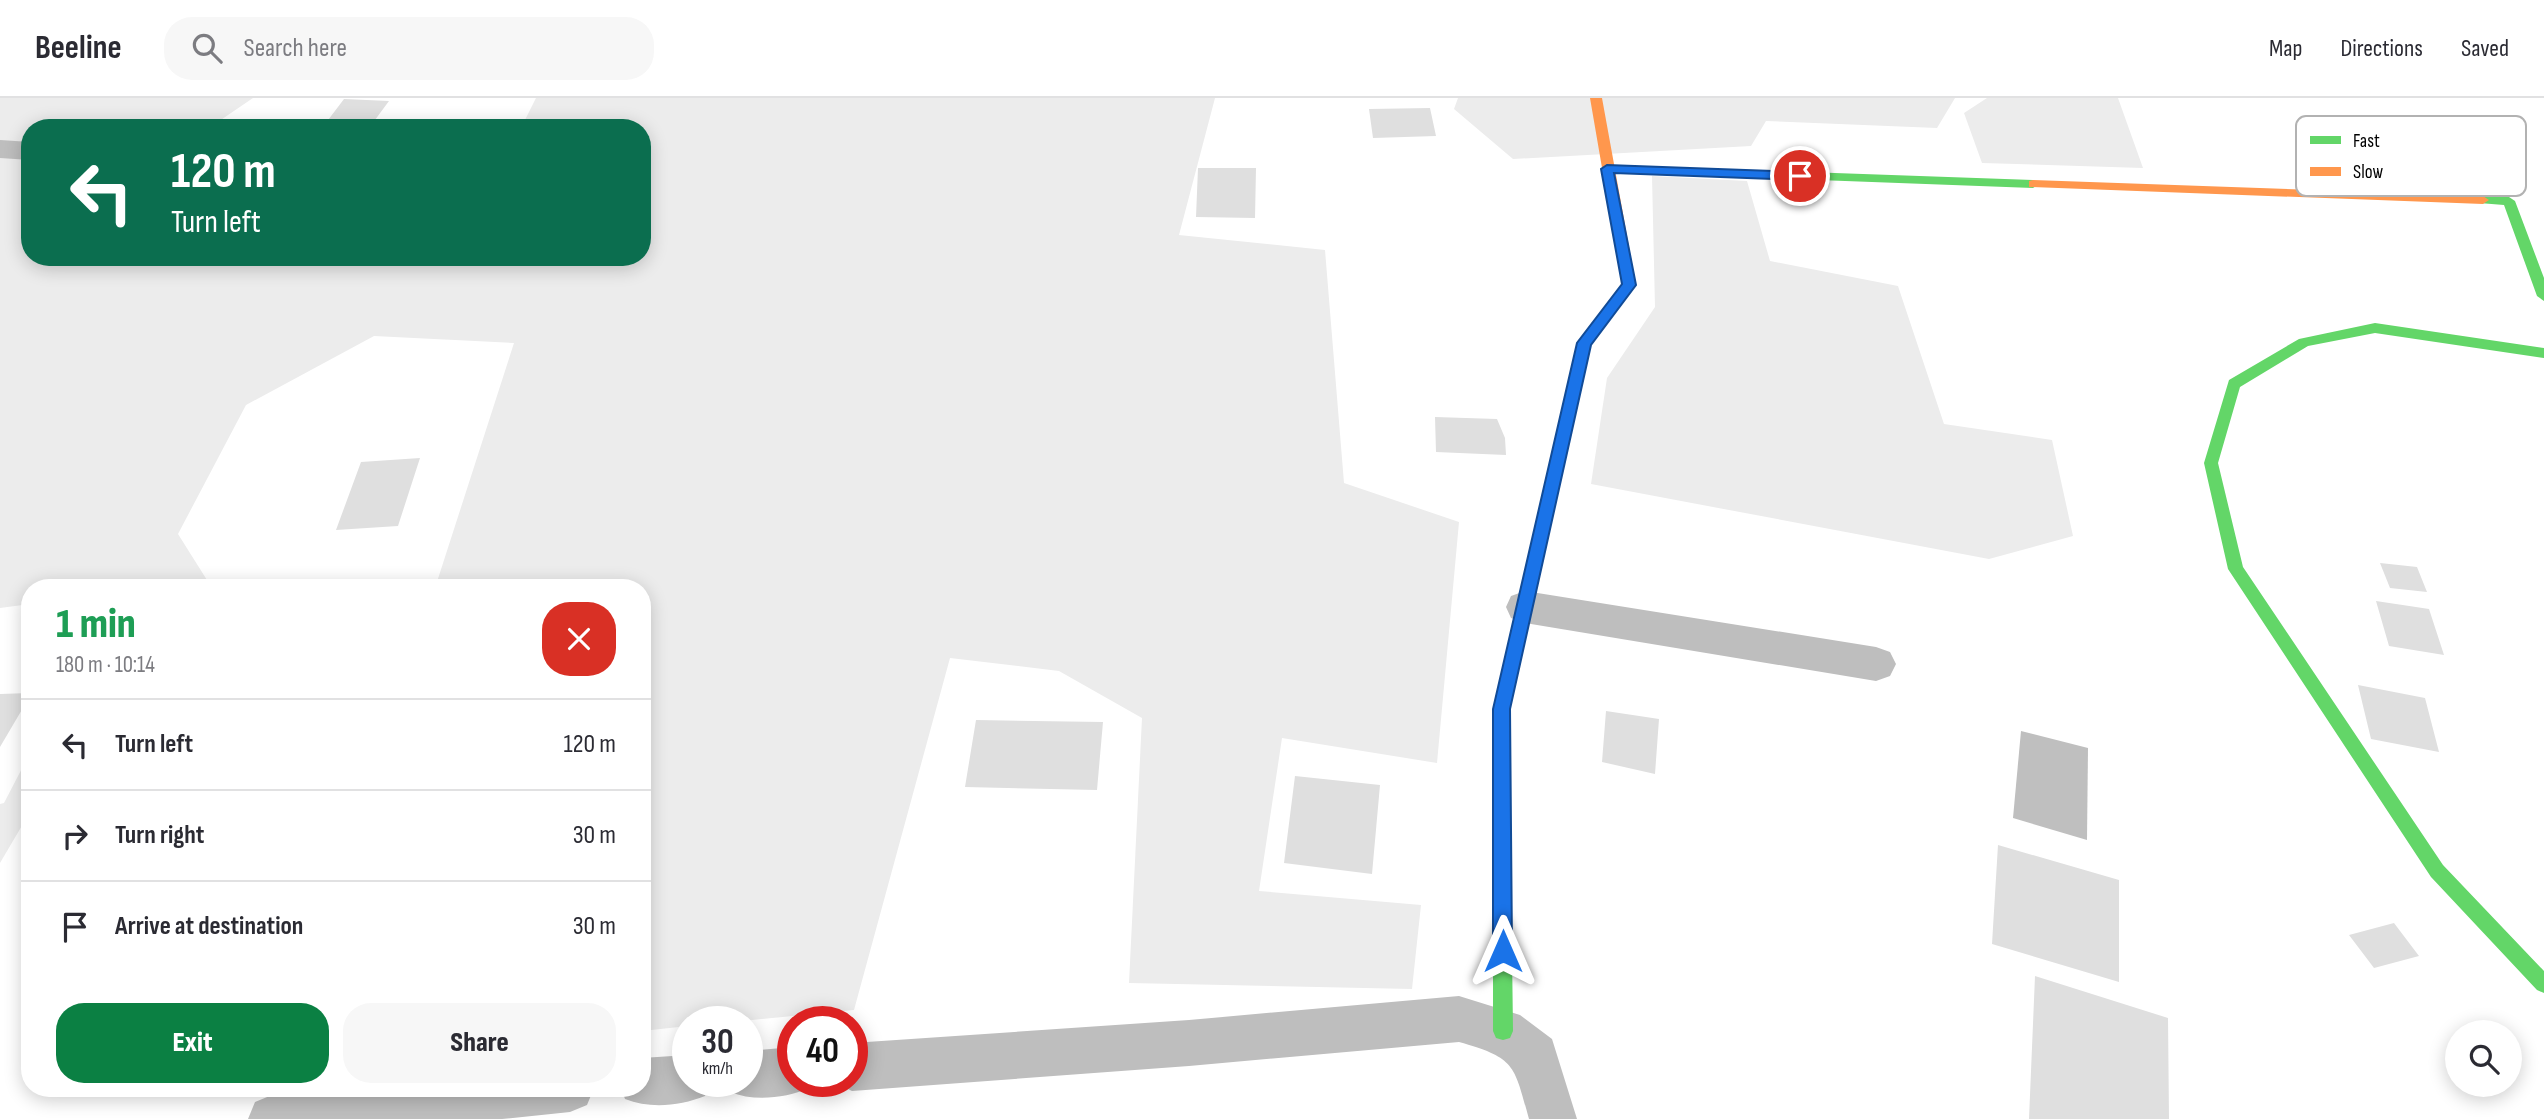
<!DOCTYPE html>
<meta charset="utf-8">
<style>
body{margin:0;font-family:"Sofia Sans Condensed",sans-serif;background:#f7f7f7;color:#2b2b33;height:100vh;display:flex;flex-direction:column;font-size:26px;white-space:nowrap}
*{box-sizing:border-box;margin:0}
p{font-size:23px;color:#7c7c81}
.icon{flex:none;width:38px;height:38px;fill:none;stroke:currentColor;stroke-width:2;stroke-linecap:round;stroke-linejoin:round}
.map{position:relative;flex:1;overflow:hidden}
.sheet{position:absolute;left:21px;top:481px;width:630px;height:518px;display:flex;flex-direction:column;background:#fff;border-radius:28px;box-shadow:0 4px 18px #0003}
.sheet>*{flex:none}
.banner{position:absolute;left:21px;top:21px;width:630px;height:147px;border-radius:28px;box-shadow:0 4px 18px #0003;background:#0b6e4f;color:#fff;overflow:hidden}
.buttons{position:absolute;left:2445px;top:922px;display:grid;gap:14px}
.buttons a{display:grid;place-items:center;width:77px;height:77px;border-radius:50%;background:#fff;box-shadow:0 4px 18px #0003;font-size:35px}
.speed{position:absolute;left:672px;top:908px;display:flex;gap:14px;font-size:35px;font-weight:700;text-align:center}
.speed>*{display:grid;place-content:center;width:91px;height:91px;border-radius:50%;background:#fff;box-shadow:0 4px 18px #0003;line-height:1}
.speed small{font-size:18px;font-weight:400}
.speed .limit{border:10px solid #d22;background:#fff;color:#111}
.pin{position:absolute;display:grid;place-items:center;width:60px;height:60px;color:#fff;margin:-30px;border:4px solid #fff;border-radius:50%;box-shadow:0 2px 7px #0007}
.me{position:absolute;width:77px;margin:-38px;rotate:0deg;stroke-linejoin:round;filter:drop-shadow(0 0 5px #0008)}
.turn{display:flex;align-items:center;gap:24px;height:147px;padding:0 35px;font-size:32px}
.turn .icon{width:91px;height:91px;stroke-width:2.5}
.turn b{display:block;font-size:49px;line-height:60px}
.round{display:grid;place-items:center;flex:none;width:74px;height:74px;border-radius:28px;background:#f7f7f7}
.headline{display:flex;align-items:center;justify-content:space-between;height:119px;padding:0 35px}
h1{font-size:42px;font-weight:800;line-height:52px;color:#1e9e55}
.action{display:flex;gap:14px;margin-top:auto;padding:14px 35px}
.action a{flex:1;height:80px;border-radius:28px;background:#0b8043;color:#fff;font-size:28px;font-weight:800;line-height:80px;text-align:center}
.action a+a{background:#f7f7f7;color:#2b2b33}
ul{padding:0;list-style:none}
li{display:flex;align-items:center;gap:21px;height:91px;padding:0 35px;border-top:2px solid #e1e1e2}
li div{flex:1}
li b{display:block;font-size:26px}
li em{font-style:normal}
header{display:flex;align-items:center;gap:42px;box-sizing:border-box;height:98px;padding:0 35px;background:#fff;border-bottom:2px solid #e1e1e2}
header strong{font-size:33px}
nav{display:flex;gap:38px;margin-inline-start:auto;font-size:24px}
.search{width:490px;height:63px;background:#f7f7f7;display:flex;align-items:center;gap:18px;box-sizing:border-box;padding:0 24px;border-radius:28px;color:#7c7c81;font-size:26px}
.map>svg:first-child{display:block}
</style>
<header>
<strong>Beeline</strong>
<div class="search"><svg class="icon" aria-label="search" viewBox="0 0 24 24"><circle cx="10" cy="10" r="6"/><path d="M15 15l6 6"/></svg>Search here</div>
<nav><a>Map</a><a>Directions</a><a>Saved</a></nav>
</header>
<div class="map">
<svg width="2544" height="1021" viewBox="0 0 2544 1021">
<rect width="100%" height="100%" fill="#fff"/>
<path fill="#ececec" d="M0 0H253L209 30H30V159H642V30H521L536 0H1215L1179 137 1325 152 1344 385 1459 424 1437 665 1282 640 1259 793 1421 807 1412 891 1129 885 1142 620 1059 573 950 560 854 912 732 924H688V928L642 933V490H435L514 245 374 238 246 307 178 436 212 490H30V506L0 510Z
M1458 0H1955L1937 30 1766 23 1751 48 1513 61 1454 11Z
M1987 0H2118L2143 70 1982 65 1964 15Z
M1652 78 1747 83 1770 163 1898 188 1944 326 2052 342 2073 438 1989 461 1591 386 1607 280 1655 209Z
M30 655V714L0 765V706L4 705Z"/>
<path fill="#bfbfbf" d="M2021 633 2088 650 2087 742 2013 720Z"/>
<path fill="#dfdfdf" d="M344 1 389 3 369 30H322Z
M1430 10 1436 38 1373 40 1369 11Z
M1198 70H1256L1255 120 1196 119Z
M1435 319 1497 321 1505 340 1506 357 1436 354Z
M420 360 398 428 336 432 361 364Z
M2380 465 2417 469 2427 494 2390 490Z
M2376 503 2429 511 2444 557 2389 548Z
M2358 587 2425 600 2439 654 2371 641Z
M30 595V598L0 649V596Z
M1606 613 1659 621 1655 676 1602 664Z
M976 622 1103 624 1097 692 965 689Z
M1295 678 1380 687 1372 776 1284 765Z
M1998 747 2119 782V884L1992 846Z
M2394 825 2419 858 2374 870 2349 837Z
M2035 878 2168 920 2169 1021H2029Z
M52 990H117V992L49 998Z"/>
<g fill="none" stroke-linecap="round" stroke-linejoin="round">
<path fill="#bebebe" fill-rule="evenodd" d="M0 42 30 44V62L0 60Z
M1525 493 1876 549 1890 554 1896 566 1890 578 1876 583 1525 525 1511 520 1506 509 1511 498Z
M1459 898 1520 917 1552 941 1577 1021H1529C1514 967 1516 960 1459 944L1189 968 852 993 834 984H852V945L1189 922Z
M793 949V984H812L810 990C785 1000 755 1004 730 994L726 984H747V953Z
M688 957V984H711L705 998C680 1008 650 1011 625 1001L621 990H642V960Z
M333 990H594L587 1007 570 1014 502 1021H248L255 1004 272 997Z"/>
<path fill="#63d668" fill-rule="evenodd" d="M1607 67 2033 82 2039 86 2033 90 1603 74V68Z
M2483 98 2509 99 2515 103 2544 180V203L2537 198 2504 107 2479 105 2477 102Z
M1598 222 1605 227 1591 246 1509 611 1513 933 1510 940 1503 942 1496 940 1493 933V611L1577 245 1593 224Z
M2375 225 2544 250V260L2375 235 2308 248 2240 289 2218 365 2243 469 2443 767 2544 873V895L2537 892 2431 779 2228 471 2204 365 2229 282 2299 241Z"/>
<path fill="#ff974d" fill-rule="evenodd" d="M1590 0H1602L1636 187 1603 230 1598 232 1591 227 1622 186Z
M2033 82 2483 98 2489 102 2483 106 2029 89V83Z"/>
</g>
<path fill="#1a73e8" stroke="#114b97" stroke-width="2" d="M1607 67 1800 74 1806 78 1800 82 1614 75 1636 187 1591 247 1510 611 1512 853 1509 859 1503 862 1496 859 1493 853V611L1577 245 1622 186 1601 71Z"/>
<rect x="2296" y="18" width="230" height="80" rx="10" fill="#fff" stroke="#b2b2b2" stroke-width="2"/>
<rect x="2310" y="38" width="31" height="8" fill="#63d668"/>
<rect x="2310" y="69" width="31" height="9" fill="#ff974d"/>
<g font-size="19" fill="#000">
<text x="2353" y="49">Fast</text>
<text x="2353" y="80">Slow</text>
</g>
</svg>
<div class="buttons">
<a><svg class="icon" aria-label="search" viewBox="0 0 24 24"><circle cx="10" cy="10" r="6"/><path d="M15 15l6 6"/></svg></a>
</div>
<div class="speed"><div>30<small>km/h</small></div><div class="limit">40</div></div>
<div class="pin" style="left:1800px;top:78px;background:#d93025"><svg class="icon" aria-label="arrive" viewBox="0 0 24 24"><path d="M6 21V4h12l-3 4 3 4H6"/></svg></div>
<svg class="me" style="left:1503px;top:853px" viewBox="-20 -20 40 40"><path d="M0-17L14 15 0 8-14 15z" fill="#1a73e8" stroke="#fff" stroke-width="4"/></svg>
<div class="banner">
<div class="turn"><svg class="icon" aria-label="left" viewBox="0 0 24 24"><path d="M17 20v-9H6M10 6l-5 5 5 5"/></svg><div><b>120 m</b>Turn left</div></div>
</div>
<section class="sheet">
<div class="headline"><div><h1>1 min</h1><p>180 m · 10:14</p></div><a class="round" style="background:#d93025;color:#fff"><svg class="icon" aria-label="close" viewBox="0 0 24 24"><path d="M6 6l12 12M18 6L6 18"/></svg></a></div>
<ul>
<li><svg class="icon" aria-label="left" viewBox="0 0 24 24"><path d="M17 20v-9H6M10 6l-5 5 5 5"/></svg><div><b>Turn left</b></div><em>120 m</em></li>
<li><svg class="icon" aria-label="right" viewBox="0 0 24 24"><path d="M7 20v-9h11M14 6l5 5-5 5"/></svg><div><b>Turn right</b></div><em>30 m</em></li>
<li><svg class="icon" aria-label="arrive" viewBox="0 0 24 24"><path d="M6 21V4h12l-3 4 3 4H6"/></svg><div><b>Arrive at destination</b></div><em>30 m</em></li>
</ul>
<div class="action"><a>Exit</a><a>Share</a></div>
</section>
</div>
